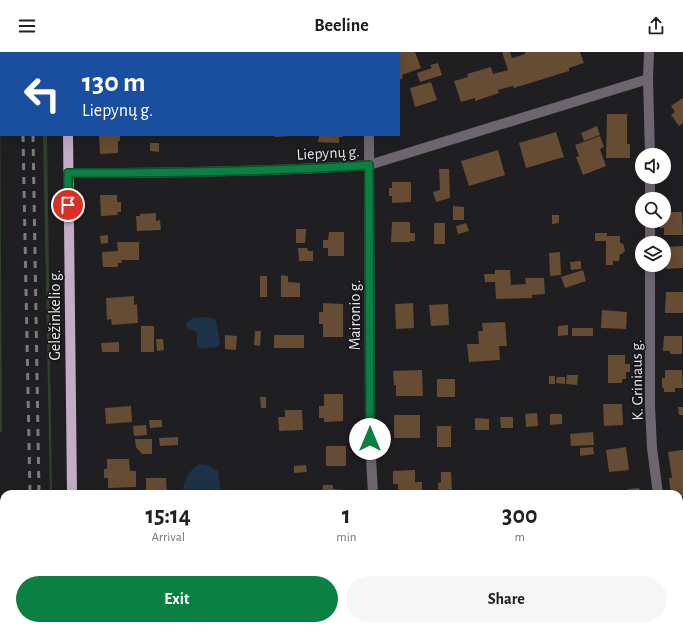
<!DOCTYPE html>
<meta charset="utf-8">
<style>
body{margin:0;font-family:"Alegreya Sans",sans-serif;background:#f6f6f6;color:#202124;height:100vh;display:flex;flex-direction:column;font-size:15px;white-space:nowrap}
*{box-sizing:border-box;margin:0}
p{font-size:13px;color:#757577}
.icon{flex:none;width:22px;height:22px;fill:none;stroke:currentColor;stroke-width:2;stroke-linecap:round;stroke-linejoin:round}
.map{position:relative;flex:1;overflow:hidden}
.details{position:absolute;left:0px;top:438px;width:683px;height:140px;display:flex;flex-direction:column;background:#fff;border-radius:12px 12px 0 0;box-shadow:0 4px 16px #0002}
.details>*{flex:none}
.guide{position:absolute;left:0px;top:0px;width:400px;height:84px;box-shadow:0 4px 16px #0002;background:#1a4fa0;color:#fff;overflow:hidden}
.buttons{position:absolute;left:635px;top:96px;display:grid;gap:8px}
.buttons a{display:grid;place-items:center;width:36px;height:36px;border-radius:50%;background:#fff;box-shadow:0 4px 16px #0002;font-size:20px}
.pin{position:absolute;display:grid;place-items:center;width:34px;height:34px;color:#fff;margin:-17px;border:2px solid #fff;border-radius:50%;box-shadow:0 1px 4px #0007}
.me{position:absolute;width:44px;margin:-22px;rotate:0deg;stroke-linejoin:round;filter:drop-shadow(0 0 3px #0008)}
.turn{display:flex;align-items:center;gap:14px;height:84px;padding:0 16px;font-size:18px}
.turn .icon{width:52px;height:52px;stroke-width:2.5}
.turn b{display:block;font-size:28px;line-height:34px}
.eta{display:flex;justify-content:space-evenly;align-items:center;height:68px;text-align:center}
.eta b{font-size:24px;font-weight:700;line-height:28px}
.button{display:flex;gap:8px;margin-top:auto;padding:8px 16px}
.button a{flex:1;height:46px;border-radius:24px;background:#0b8043;color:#fff;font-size:16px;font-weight:700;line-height:46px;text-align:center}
.button a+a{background:#f6f6f6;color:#202124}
header{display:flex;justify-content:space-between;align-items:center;height:52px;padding:0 16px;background:#fff;font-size:18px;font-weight:700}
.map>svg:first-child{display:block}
</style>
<header><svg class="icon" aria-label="menu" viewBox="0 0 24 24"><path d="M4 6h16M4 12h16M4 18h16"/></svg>Beeline<svg class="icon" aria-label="share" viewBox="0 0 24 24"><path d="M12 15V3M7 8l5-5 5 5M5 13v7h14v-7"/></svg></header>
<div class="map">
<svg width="683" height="578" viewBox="0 0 683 578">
<rect width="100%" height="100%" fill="#1f1e20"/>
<path fill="#2e422b" d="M0 26 2 380H0Z
M43 83H47L52 442H50Z"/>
<path fill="#1d3149" d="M209 265 216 268 220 292 217 295 201 297 197 295V282L195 279 187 277 186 271 193 266Z
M199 412 208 413 218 419 221 442H182C184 429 187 420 199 412Z"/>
<path fill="#654c33" d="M399 0H415L421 16 402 23 403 26 399 28Z
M502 0H510L512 6 525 2V0H580L584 11 569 16V19L514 36 513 34 498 38 499 41 475 49V46L461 50 454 29 468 25 467 22 491 15 493 22 508 18Z
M438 11 442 23 420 30 417 21 432 16 430 13Z
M431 30 437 48 415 55 410 36Z
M683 46V71L679 74 671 63 675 60 671 54Z
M607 62H627V92H630V106H606Z
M597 74 600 83 584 89 581 81Z
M556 80 564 105 526 116 519 91Z
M99 83H120V89H118V101L100 102Z
M274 83H291V84L275 85Z
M319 83H343V85H339V91L318 90Z
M600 84 604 95 600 97 606 114 583 123 576 105 579 104 575 93Z
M150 91H159V100L150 99Z
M498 98 505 123 469 134 461 109Z
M439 117H449L450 146 436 150 433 140 440 138Z
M392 130H411V150L392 151V144H389V136H392Z
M100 143H117V150H121V160H117L118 163 101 164Z
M453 154 464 155V168H453Z
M665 160H682L683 183H664V176H660V169H664Z
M156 161V169L160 168 161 178 137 179 136 164H140V162Z
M552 163H559V171L552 172Z
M392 170H410V181H415V189H410V190H391Z
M434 171H445V192H434Z
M466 171 469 179 458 182 456 174Z
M296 177H306L305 191H296Z
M329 180H344V204H328V196H323V188H328Z
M595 181H607V184H620V191H622L624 194 625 199 622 202H620L619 209H613V213H606V189H595Z
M108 183V191L101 192 100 184Z
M117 190H139V208H121L122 211H118V215H103L102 200 118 199Z
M683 194V216L666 217 665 195Z
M298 196H307L308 199H313V209H299Z
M560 200 561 223 550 224 549 201Z
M581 209V217L571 218 570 210Z
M495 218H510L511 233 526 232 525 226H544L545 242 532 243V246L496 247 495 230H485L484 222H495Z
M583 218 586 229 565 236 561 225Z
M281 223 288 224V230L300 231V245H281Z
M260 224H267V245H260Z
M666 240H683V261H665Z
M134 244V253L137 252 138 271 112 273 111 267 107 268 106 246Z
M323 251 343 252V285H323V272H319V260H323Z
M413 251 414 276 396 277 395 252Z
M448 252 449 273 431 274 429 253Z
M602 258 627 260 626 277 601 276Z
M505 270 507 294H499L500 308 469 310 467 292H479L478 279H483L482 271Z
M568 273V283L558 284V274Z
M141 274H154V300H141Z
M572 276H593V284H572Z
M255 279H261L260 294 254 293Z
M225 283 237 284 236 298 225 297Z
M274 283H304V296H274Z
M664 284H682V302H670V299H663Z
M156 287H163L164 298 157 299Z
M119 290V300H102L101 291Z
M608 303H625V312H630V320H626V327H622V331H608Z
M422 318 423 344H396V333H394L393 319Z
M665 318H682L683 336H675V340H664V336H662V326H665Z
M567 323H578L577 333 566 332Z
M549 324H555V332H549Z
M557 325H565V332L556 331Z
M437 327H455V345H437Z
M324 342H343V369L324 370V366H319V354H324Z
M260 345H266V356H261Z
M603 352H622L623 373 604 374Z
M131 354 132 370 106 372 105 356Z
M678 355H683V363H679Z
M285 358H302L303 378 279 379 278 365H285Z
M537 361 538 374 526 375 525 362Z
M550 362H562V372L550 373Z
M394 363H420V386H394Z
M500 365H513V376H501Z
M475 366 489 367V378H475Z
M149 368H162V375L150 376Z
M146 373 147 383 134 384 133 374Z
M437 374H451V395H437Z
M593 380 594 393 571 394 570 382Z
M178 385V393L160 394 159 386Z
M135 387H152V402H142L136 395Z
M326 394H346V414H326Z
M593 395 594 402 580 404V396Z
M626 395 629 418 609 420 606 398Z
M683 398V444H679V442H671L669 426H672L668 400Z
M107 407H129L130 419H136V435L108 436V426H104V417H107Z
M306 413 307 420 294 421V414Z
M415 418V430H422V439L398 440V432H393V419Z
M441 420H451L452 438 438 439V431L441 430Z
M146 426H166L167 442H146Z
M323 433H333V437L344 438V442H322Z
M639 436 640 442H628V437Z
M161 574H176V578H161Z
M192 574H216V578H192Z
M469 575V578H458V576Z"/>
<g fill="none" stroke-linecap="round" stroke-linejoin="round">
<path stroke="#6f6571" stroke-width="10" d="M369 0V1
M649 0 648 27 650 103
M369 83 370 387 373 442
M68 121C168 121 269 120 369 113L648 27
M650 147V125
M650 191V169
M650 213V354L652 396 658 442
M61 574V578
M89 574V578
M387 574V578
M676 574 677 578"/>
<path stroke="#c2adc6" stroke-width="10" d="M67 0V1
M68 83 72 442
M75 574V578"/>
<path stroke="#7b7a7c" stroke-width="3" stroke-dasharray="7 7" stroke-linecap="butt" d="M22 0V1
M32 0V1
M23 83 30 442
M33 83 39 442
M32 574V578
M43 574V578"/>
</g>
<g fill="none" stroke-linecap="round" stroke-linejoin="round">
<g stroke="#07532c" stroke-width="10">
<path id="route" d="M68 153V121C168 121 269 120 369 113L370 387"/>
</g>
<use href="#route" stroke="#0b8043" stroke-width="7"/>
</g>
<g text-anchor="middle" stroke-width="3.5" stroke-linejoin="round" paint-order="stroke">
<g font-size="16" fill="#e6e5e7" stroke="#161517">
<text transform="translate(328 100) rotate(-3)" y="6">Liepynų g.</text>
<text transform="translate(54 263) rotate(-90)" y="6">Geležinkelio g.</text>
<text transform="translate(354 263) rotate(-90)" y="6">Maironio g.</text>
<text transform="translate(636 328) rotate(-91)" y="6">K. Griniaus g.</text>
</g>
</g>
</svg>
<div class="buttons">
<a><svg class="icon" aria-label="sound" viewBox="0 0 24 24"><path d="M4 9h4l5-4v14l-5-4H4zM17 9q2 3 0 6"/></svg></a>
<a><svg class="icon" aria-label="search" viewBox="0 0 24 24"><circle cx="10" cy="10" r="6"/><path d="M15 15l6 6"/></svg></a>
<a><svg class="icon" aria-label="layers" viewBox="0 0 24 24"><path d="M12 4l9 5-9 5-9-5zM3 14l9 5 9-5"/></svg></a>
</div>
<div class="pin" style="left:68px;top:153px;background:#d93025"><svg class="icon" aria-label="arrive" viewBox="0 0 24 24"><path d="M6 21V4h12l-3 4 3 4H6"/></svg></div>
<svg class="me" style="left:370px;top:387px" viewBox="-20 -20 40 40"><circle r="19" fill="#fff"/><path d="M0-13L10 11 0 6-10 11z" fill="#0b8043"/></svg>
<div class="guide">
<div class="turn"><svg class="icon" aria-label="left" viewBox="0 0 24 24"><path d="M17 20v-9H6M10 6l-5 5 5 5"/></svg><div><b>130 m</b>Liepynų g.</div></div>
</div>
<section class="details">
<div class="eta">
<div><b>15:14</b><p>Arrival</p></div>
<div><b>1</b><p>min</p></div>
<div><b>300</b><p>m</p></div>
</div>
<div class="button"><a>Exit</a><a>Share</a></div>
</section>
</div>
